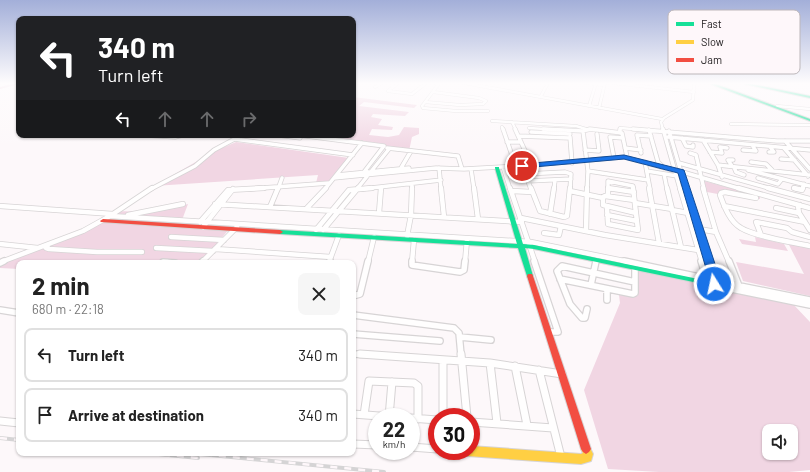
<!DOCTYPE html>
<meta charset="utf-8">
<style>
body{margin:0;font-family:Barlow,sans-serif;background:#f6f6f6;color:#222;height:100vh;display:flex;flex-direction:column;font-size:15px;white-space:nowrap}
*{box-sizing:border-box;margin:0}
p{font-size:13px;color:#767676}
.icon{flex:none;width:22px;height:22px;fill:none;stroke:currentColor;stroke-width:2;stroke-linecap:round;stroke-linejoin:round}
.map{position:relative;flex:1;overflow:hidden}
.panel{position:absolute;left:16px;top:260px;width:340px;height:196px;display:flex;flex-direction:column;background:#fff;border-radius:8px;box-shadow:0 1px 3px #0004}
.panel>*{flex:none}
.top-card{position:absolute;left:16px;top:16px;width:340px;height:122px;border-radius:8px;box-shadow:0 1px 3px #0004;background:#202124;color:#fff;overflow:hidden}
.buttons{position:absolute;left:762px;top:424px;display:grid;gap:8px}
.buttons a{display:grid;place-items:center;width:36px;height:36px;border-radius:8px;background:#fff;box-shadow:0 1px 3px #0004;font-size:20px}
.speed{position:absolute;left:368px;top:408px;display:flex;gap:8px;font-size:20px;font-weight:700;text-align:center}
.speed>*{display:grid;place-content:center;width:52px;height:52px;border-radius:50%;background:#fff;box-shadow:0 1px 3px #0004;line-height:1}
.speed small{font-size:10px;font-weight:400}
.speed .limit{border:6px solid #d22;background:#fff;color:#111}
.pin{position:absolute;display:grid;place-items:center;width:34px;height:34px;color:#fff;margin:-17px;border:2px solid #fff;border-radius:50%;box-shadow:0 1px 4px #0007}
.me{position:absolute;width:44px;margin:-22px;rotate:350deg;stroke-linejoin:round;filter:drop-shadow(0 0 3px #0008)}
.turn{display:flex;align-items:center;gap:14px;height:84px;padding:0 16px;font-size:18px}
.turn .icon{width:52px;height:52px;stroke-width:2.5}
.turn b{display:block;font-size:28px;line-height:34px}
.lanes{display:flex;align-items:center;height:38px;padding:0 16px;background:#0003;justify-content:center;gap:20px;direction:ltr}
.lanes .off{opacity:.35}
.round{display:grid;place-items:center;flex:none;width:42px;height:42px;border-radius:8px;background:#f6f6f6}
.summary{display:flex;align-items:center;justify-content:space-between;height:68px;padding:0 16px}
h1{font-size:24px;font-weight:700;line-height:30px}
ul{padding:0;list-style:none}
li{display:flex;align-items:center;gap:12px;height:54px;margin:0 8px 6px;padding:0 8px;border:2px solid #e0e0e0;border-radius:8px}
li div{flex:1}
li b{display:block;font-size:15px}
li em{font-style:normal}
.map>svg:first-child{display:block}
</style>
<div class="map">
<svg width="810" height="472" viewBox="0 0 810 472">
<rect width="100%" height="100%" fill="#fdf8fa"/>
<path fill="#f1d6e3" fill-rule="evenodd" d="M353 97 417 105 414 108 364 102 359 106 409 112 405 116 373 114 371 117 382 119 378 125 393 127 392 130 372 129 369 135 388 137 399 135 404 127 419 128V134L412 137 409 151 386 148 385 144 311 135H353Z
M236 142 349 158 333 181 316 183 318 175 154 186 213 152Z
M704 181 760 196V199L724 193 723 195 707 192Z
M188 204 179 228H230L201 263H19V269L0 268V264L76 234 113 211 157 212Z
M755 237 784 244 788 251 742 244 739 239 756 242Z
M788 243 810 248V296L743 281 736 262 804 274Z
M638 271 792 303 810 322V470L789 472H659L608 469 584 390 620 303 619 295 638 296ZM769 431H791V453H769Z"/>
<g fill="none" stroke-linecap="round" stroke-linejoin="round">
<path fill="#dca8c3" fill-rule="evenodd" d="M15 83H19V84L0 89V87Z"/>
<g stroke="#d7d4d5" stroke-width="3.5">
<path id="street-far4" d="M398 83 388 91 412 94 426 83
M435 83 438 85 422 106 423 108 456 111H488
M464 83 662 119
M587 83 604 85
M613 83 694 92
M375 87 382 83
M541 96 548 83
M425 102 460 105 483 104 486 101 479 98 433 92
M589 106 596 83
M777 106 810 109
M599 108 605 83
M492 121 576 126 586 129
M512 122 516 130
M731 124 810 125
M502 127 503 130
M529 128 561 130
M587 130H596
M620 130V128L645 130
M663 130 661 122 664 118 693 100 694 83"/>
</g>
<g stroke="#d7d4d5" stroke-width="5">
<path id="street-far3" d="M503 129 516 167
M515 129 532 166
M543 129 583 131
M620 129V133
M633 129 777 141H810
M663 129 680 189
M649 130 658 162 662 166
M669 131 686 189
M531 132 570 134
M144 135 175 137 183 135
M278 135 300 138
M298 135 384 146 364 172
M519 136 570 138
M570 137 572 163
M668 137 810 150
M682 138 686 146 693 147V145
M234 139 353 155
M703 140 718 165 722 177
M785 141 810 169
M507 142H521
M387 148 458 156 462 169
M625 148 641 150
M784 148 808 176
M585 150 599 151 597 134
M743 150 756 151 752 145
M710 152 722 153 720 147 727 148
M769 152H774L770 147
M641 153 637 135 651 136
M690 153 696 155 704 189
M614 158 610 137 623 138
M781 159 795 160
M645 162 650 189
M751 162 766 164 772 170
M679 163 772 189
M718 165 810 175
M522 166 525 174
M732 166 728 160H733
M503 167 510 189
M734 167 736 172 744 175
M401 168 411 151
M439 168 441 189
M471 169 474 189
M748 170 810 186
M588 171 648 180
M647 171 677 176
M679 171 741 189
M525 174 531 189
M525 174 565 172 571 174 570 189
M664 174 667 189
M337 175 409 168
M334 178 436 168 464 169 522 166 624 157 676 171
M758 178 778 184 782 179
M528 181 571 179
M608 188 611 189
M794 188 796 189
M151 189 195 166 214 150 242 135
M249 189 329 183
M278 189 282 178
M325 189 362 143
M357 189 389 149
M362 189 441 180
M381 189V187
M412 189V184
M554 189 555 180
M587 189 588 171 583 131 590 129 622 133 627 157
M608 189V181L633 186V189
M802 189 804 184"/>
</g>
<g stroke="#d7d4d5" stroke-width="6">
<path id="street-far2" d="M441 188 444 217
M474 188 478 219
M510 188 535 262
M531 188 540 211 564 217 567 216 570 188
M608 188 634 192
M608 188V196
M649 188 659 243
M667 188 681 247
M680 188 702 262
M686 188 709 262
M703 188 716 232 729 262
M738 188 810 208
M768 188 810 199
M794 188 802 190 803 188
M512 191 532 192
M570 191 603 198
M756 198 725 192 721 193 720 195C724 206 730 222 741 228 756 237 792 242 810 246
M634 200 605 196 603 197V205L636 213
M635 203 672 209
M215 204 522 222
M800 205 798 206 799 213 810 230
M0 206 113 214
M724 206 805 222
M270 207 278 188
M607 207 608 224 638 230 633 188
M776 208 799 213
M306 209 326 188
M672 210 688 213
M379 213 381 188
M550 214 554 188
M128 215 183 204
M607 215 637 221
M110 216 531 242 629 262
M521 218 605 235 698 250
M200 222 228 190 264 188
M203 227 233 189
M699 229 716 232
M316 230 349 190 372 188
M323 230 358 188
M586 231 587 188
M544 233 559 235 561 226
M761 235 756 222 787 228 792 232 810 237
M407 236 411 215 412 188
M171 237 224 240
M0 244 38 248
M48 245 46 248 49 249 97 252H142
M156 248 213 251
M215 249 331 257
M1 262 83 231 110 216 152 188
M163 262H168
M202 262 237 227
M329 262 339 235
M368 262 374 237
M412 262 414 240
M465 262 467 240
M596 262V260"/>
</g>
<g stroke="#d7d4d5" stroke-width="8">
<path id="street-far1" d="M412 261V265L460 272 464 270 465 261
M534 261 558 332H548
M624 261 704 278
M701 261 706 277
M708 261 714 280
M729 261 739 286
M163 262 175 263
M0 263 4 261
M201 263 203 261
M329 263 330 261
M560 279 633 294 635 293V269
M715 281 810 300
M591 285 596 261
M712 285 810 305
M607 289V300
M353 296 360 294 368 261
M587 309 585 318H582L570 304 557 271 562 266 635 282
M0 310 19 313
M353 315 454 328 459 333 461 355
M353 334 440 341
M460 337 491 340
M353 354 375 355"/>
</g>
<g stroke="#d7d4d5" stroke-width="9">
<path id="street" d="M360 354 490 363 562 374
M461 354 467 417
M443 360V417
M490 363 497 423
M515 366 527 425
M539 370 561 457
M353 414 392 417
M364 415 369 381 414 383 418 386V419
M389 417 392 382
M411 418 437 420
M0 421 19 423
M471 422 553 428
M353 444 377 445
M411 447 437 449"/>
</g>
<g stroke="#d7d4d5" stroke-width="2">
<path id="fast" d="M710 83H713L810 119V121L710 84Z
M743 83H747L810 96V98L744 84Z
M495 167H499V168L523 244 534 245 708 281H710L711 283 710 285H708L534 249 525 248 533 276 532 278H528L527 276 518 248 280 234 277 232 280 230 517 244 495 168Z"/>
</g>
<g stroke="#d7d4d5" stroke-width="2">
<path id="slow" d="M586 444 589 446 593 454 591 461 581 464 467 456 464 454 462 451H471V446L581 454 583 453 581 449 583 446Z"/>
</g>
<g stroke="#d7d4d5" stroke-width="2">
<path id="jam" d="M103 219 280 230 283 232 280 234 101 222 100 221Z
M528 274H532L533 276 591 449 589 452 586 454 583 452 581 449 527 276Z"/>
</g>
<use href="#street-far4" stroke="#fffefe" stroke-width="2.5"/>
<use href="#street-far3" stroke="#fffefe" stroke-width="3.5"/>
<use href="#street-far2" stroke="#fffefe" stroke-width="4.5"/>
<use href="#street-far1" stroke="#fffefe" stroke-width="5.5"/>
<use href="#street" stroke="#fffefe" stroke-width="7"/>
<use href="#fast" fill="#16e098" fill-rule="evenodd"/>
<use href="#slow" fill="#ffcf43" fill-rule="evenodd"/>
<use href="#jam" fill="#f24e42" fill-rule="evenodd"/>
<g stroke="#d5d4d5" stroke-width="4">
<path id="rail" d="M0 438 19 440
M149 453 198 458
M191 453 384 472"/>
</g>
<use href="#rail" stroke="#fef7fa" stroke-width="2.5" stroke-dasharray="7" stroke-linecap="butt"/>
</g>
<linearGradient id="sky" x2="0" y2="1"><stop stop-color="#a3afd9"/><stop offset="0.56" stop-color="#fefcfd"/><stop offset="1" stop-color="#fefcfd" stop-opacity="0"/></linearGradient>
<rect width="810" height="149" fill="url(#sky)"/>
<path fill="#1a73e8" stroke="#114b97" d="M624 155 684 170 721 282C718 287 716 289 710 287L708 284 710 282 678 173 624 159 522 168 518 166 522 164Z"/>
<rect x="668" y="10" width="132" height="64" rx="6" fill="#fef7fa" stroke="#bdb7ba" stroke-width="1"/>
<rect x="676" y="22" width="18" height="4" fill="#16e098"/>
<rect x="676" y="40" width="18" height="4" fill="#ffcf43"/>
<rect x="676" y="58" width="18" height="4" fill="#f24e42"/>
<g font-size="11" fill="#242123">
<text x="701" y="28">Fast</text>
<text x="701" y="46">Slow</text>
<text x="701" y="64">Jam</text>
</g>
</svg>
<div class="buttons">
<a><svg class="icon" aria-label="sound" viewBox="0 0 24 24"><path d="M4 9h4l5-4v14l-5-4H4zM17 9q2 3 0 6"/></svg></a>
</div>
<div class="speed"><div>22<small>km/h</small></div><div class="limit">30</div></div>
<div class="pin" style="left:522px;top:166px;background:#d93025"><svg class="icon" aria-label="arrive" viewBox="0 0 24 24"><path d="M6 21V4h12l-3 4 3 4H6"/></svg></div>
<svg class="me" style="left:714px;top:284px" viewBox="-20 -20 40 40"><circle r="17" fill="#1a73e8" stroke="#fff" stroke-width="3"/><path d="M0-11L8 9 0 5-8 9z" fill="#fff"/></svg>
<div class="top-card">
<div class="turn"><svg class="icon" aria-label="left" viewBox="0 0 24 24"><path d="M17 20v-9H6M10 6l-5 5 5 5"/></svg><div><b>340 m</b>Turn left</div></div>
<div class="lanes"><svg class="icon" aria-label="left" viewBox="0 0 24 24"><path d="M17 20v-9H6M10 6l-5 5 5 5"/></svg><svg class="icon off" aria-label="ahead" viewBox="0 0 24 24"><path d="M12 20V5M6 11l6-6 6 6"/></svg><svg class="icon off" aria-label="ahead" viewBox="0 0 24 24"><path d="M12 20V5M6 11l6-6 6 6"/></svg><svg class="icon off" aria-label="right" viewBox="0 0 24 24"><path d="M7 20v-9h11M14 6l5 5-5 5"/></svg></div>
</div>
<section class="panel">
<div class="summary"><div><h1>2 min</h1><p>680 m · 22:18</p></div><a class="round"><svg class="icon" aria-label="close" viewBox="0 0 24 24"><path d="M6 6l12 12M18 6L6 18"/></svg></a></div>
<ul>
<li><svg class="icon" aria-label="left" viewBox="0 0 24 24"><path d="M17 20v-9H6M10 6l-5 5 5 5"/></svg><div><b>Turn left</b></div><em>340 m</em></li>
<li><svg class="icon" aria-label="arrive" viewBox="0 0 24 24"><path d="M6 21V4h12l-3 4 3 4H6"/></svg><div><b>Arrive at destination</b></div><em>340 m</em></li>
</ul>
</section>
</div>
